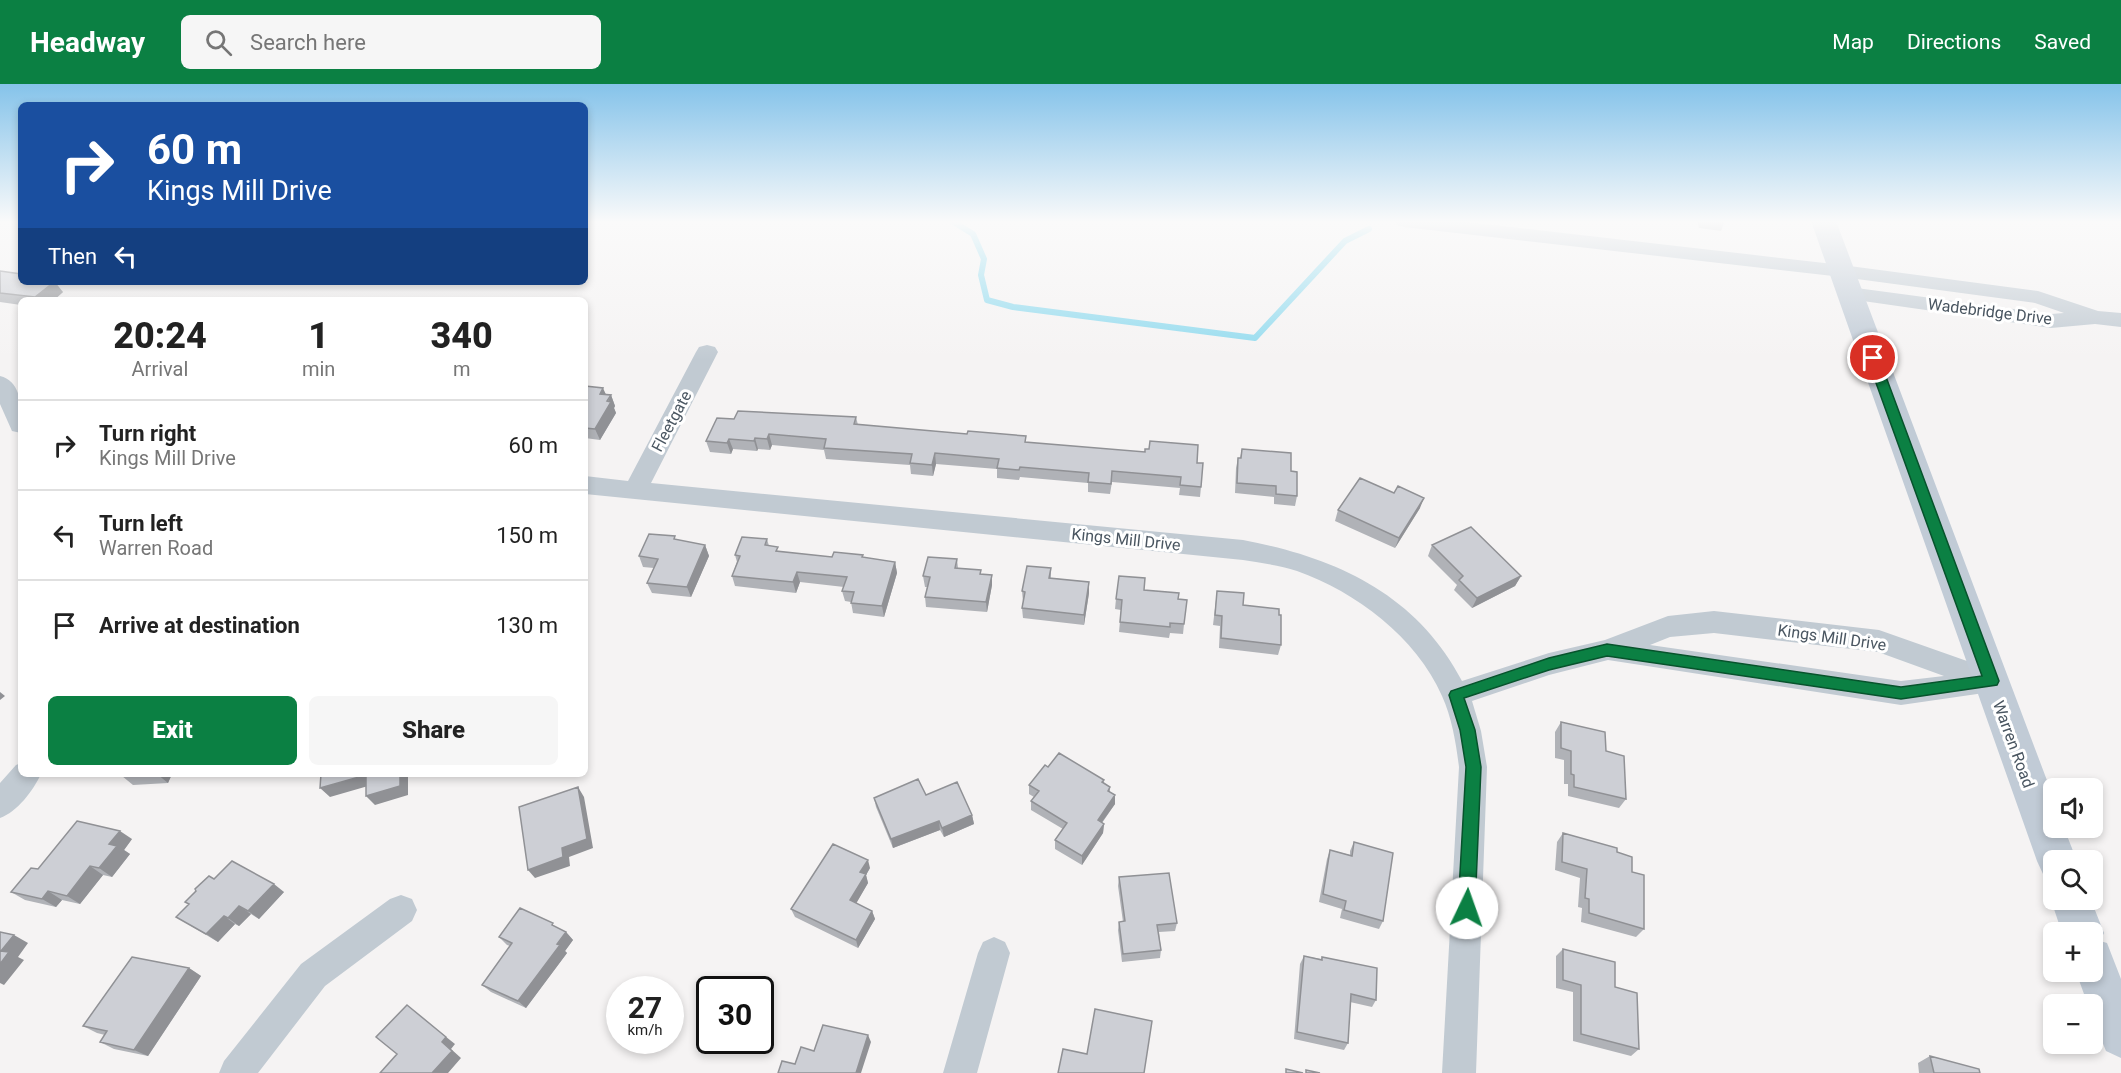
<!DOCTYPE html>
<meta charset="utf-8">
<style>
body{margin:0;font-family:Roboto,sans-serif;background:#f6f6f6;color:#222;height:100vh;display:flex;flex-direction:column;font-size:22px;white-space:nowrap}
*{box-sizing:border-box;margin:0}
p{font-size:20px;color:#767676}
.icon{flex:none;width:33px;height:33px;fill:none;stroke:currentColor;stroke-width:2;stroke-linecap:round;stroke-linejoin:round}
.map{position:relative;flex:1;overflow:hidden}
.sheet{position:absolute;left:18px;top:213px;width:570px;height:480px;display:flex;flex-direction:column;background:#fff;border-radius:9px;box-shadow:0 3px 9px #0003}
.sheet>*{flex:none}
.banner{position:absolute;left:18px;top:18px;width:570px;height:183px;border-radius:9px;box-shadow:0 3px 9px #0003;background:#1a4fa0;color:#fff;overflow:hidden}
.controls{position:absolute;left:2043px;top:694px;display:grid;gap:12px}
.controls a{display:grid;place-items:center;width:60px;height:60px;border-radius:9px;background:#fff;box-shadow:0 3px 9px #0003;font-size:30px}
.speed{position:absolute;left:606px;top:892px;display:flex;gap:12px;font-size:30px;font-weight:700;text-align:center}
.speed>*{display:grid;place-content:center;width:78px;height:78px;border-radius:50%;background:#fff;box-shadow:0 3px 9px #0003;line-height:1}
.speed small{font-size:15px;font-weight:400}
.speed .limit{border:3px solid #111;border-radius:9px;background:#fff;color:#111}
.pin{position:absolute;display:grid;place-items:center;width:51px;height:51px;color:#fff;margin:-26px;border:3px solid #fff;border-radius:50%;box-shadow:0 2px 6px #0007}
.me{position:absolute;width:66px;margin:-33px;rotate:3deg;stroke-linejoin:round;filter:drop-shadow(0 0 4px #0008)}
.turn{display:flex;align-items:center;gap:21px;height:126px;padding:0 30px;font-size:27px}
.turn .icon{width:78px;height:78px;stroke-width:2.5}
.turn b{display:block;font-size:42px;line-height:51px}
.then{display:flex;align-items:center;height:57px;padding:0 30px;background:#0003;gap:12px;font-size:22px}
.eta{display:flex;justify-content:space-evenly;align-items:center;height:102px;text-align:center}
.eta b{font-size:36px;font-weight:800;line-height:42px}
.cta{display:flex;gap:12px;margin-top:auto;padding:12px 30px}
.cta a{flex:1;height:69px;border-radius:9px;background:#0b8043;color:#fff;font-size:24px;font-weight:800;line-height:69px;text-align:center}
.cta a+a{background:#f6f6f6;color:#222}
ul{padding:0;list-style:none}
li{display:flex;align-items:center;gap:18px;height:90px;padding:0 30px;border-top:2px solid #e0e0e0}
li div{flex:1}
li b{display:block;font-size:22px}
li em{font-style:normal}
header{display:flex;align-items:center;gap:36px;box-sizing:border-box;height:84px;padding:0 30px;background:#0b8043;color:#fff}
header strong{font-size:28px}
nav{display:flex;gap:33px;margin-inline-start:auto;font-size:21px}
.search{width:420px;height:54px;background:#f6f6f6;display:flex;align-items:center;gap:15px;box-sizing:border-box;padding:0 21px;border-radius:9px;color:#767676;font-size:22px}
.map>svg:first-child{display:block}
</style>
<header>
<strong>Headway</strong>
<div class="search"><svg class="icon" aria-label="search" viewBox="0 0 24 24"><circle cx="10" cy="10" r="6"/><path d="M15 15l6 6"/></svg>Search here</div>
<nav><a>Map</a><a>Directions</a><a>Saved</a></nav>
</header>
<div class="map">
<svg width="2121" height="989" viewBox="0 0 2121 989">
<rect width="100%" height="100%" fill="#f5f3f3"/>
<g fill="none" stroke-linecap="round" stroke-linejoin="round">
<path stroke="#90daee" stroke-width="6" d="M952 137 973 150 984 175 981 191 987 216 1013 223 1255 254 1345 157 1369 145"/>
<path fill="#c1cad2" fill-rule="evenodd" d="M1395 137H1459L1842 181 2038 207 2098 227 2121 229V243L2095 240 2051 244 1849 215 1842 213 1839 209 1842 205 1849 203 2051 230 2064 229 2035 219 1842 193 1404 143 1397 141Z
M707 261 715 263 718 268 651 399 1243 456C1335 473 1417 510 1462 597L1549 569 1605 556 1668 532 1714 527 1879 546 2001 589 2005 597 2001 605 1991 608 1901 621 1608 576 1549 591 1472 617 1481 647 1487 683 1476 989H1442L1459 683C1456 659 1452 634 1442 612 1416 553 1356 508 1297 487 1279 481 1261 479 1243 476L585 410V392L628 397 696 268 699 263ZM1714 549 1878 568 1944 592 1901 597 1650 561 1670 553Z
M0 292C24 298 21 328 21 349L12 347 0 320Z
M21 679V690H41C33 707 17 728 0 734V699L16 681Z
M401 811 412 815 417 826 412 837 325 902 258 989H219L224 977 301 880 390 815Z
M994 853 1005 858 1010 869 977 989H943L978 869 983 858Z"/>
<path fill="#c1cbd6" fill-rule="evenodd" d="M1811 137H1836L2054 715V744H2064L2077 777H2054V794L2043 790 2037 777Z
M2054 810V816H2091L2104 849 2100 857 2107 859 2121 895V974L2106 967 2092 933V921H2088L2076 888H2092V849H2062L2051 816Z"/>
</g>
<path fill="#b0b2b7" d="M1697 137H1725L1721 147 1699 144Z
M0 187 63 208 54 216H21V221L0 218Z
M585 302 606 310 611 311 615 322 614 324 616 329 600 356 585 354Z
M856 333 858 341 1026 358 1197 379 1201 403 1200 413 1179 411 1180 404 1112 398 1110 410 1088 408V399L1020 393 1019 396 997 394V385L936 380 933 392 911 390 910 381 826 375 824 366 772 361 770 366 758 365 757 367 733 365 731 370 710 368 706 357 734 335Z
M1242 365 1291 387 1297 412 1295 422 1274 420V413L1235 409 1236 384 1238 374H1240Z
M1420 424 1395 464 1335 437 1338 426Z
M767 455 769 462 780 468 832 473 864 474 895 478 897 489 884 533 853 529 851 518 845 517 842 507 844 503 800 498 796 509 735 502 732 492 737 478 735 471Z
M677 456 705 461 709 472 691 513 652 509 647 499 654 484 643 483 639 472Z
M1432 461 1521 492 1515 502 1472 524 1454 506 1457 501 1428 472Z
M957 475 958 484 981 486V490L992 491V501L987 528 926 523 925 513 927 503H925L923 492Z
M1051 484V494L1089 498V509L1084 541 1023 534 1022 524 1023 518 1022 507Z
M1144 506 1178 515 1184 540 1183 550 1170 549 1169 554 1119 548 1121 526 1115 525 1116 515Z
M1217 507 1243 521 1281 561 1278 571 1219 564 1220 542 1213 541Z
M1561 638 1606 667 1626 715 1619 724 1568 712V700H1564V676L1555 674V648Z
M1048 683 1104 696V699L1110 703V708L1115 720 1102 739 1104 740 1103 749 1082 781 1055 765V756L1063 745 1031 726V717L1034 713 1029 710V701Z
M123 690H172L168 699 133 701 122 692Z
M926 711 972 731 974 740 944 753 940 746 893 764 876 723 874 714Z
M1563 749 1617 768 1632 788 1644 845 1636 853 1581 838 1582 824 1578 823 1580 794 1555 786 1557 758Z
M132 755 124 766 130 770 112 793 103 791 80 820 62 816 56 823 25 816 11 808 38 785Z
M1354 758 1383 837 1379 845 1340 834 1342 825 1319 818 1327 775 1330 766 1350 771V767Z
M870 784 866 791 868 799 856 819 872 827 875 835 858 864 795 833 791 825Z
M1119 793 1177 839 1175 847 1159 848 1161 866 1160 874 1122 878 1118 846 1119 838H1123L1118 802Z
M214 795 284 808 259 835 251 830 239 842 235 840 218 858 176 833Z
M558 844 566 848 573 856 565 867 567 869 526 924 491 908 482 901 510 862 507 861 499 853Z
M1563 865 1615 903 1639 965 1631 972 1573 957V908L1556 904V872Z
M1304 872 1321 875 1322 873 1376 916 1372 923 1350 918 1348 959 1344 966 1294 955 1300 880Z
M189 884 201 892 148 972 114 965 100 958 105 951 97 949 83 942Z
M1930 972 1980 989H1919L1918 979Z"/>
<path fill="#909195" d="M54 198H55L63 208 54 216H37L35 213Z
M603 304 608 315 600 310Z
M611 311 615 322 614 324 616 329 600 356 595 345Z
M769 350 772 361 770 366 767 355Z
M755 354 758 365 757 367 754 357Z
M729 355 733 365 731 370 727 359Z
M935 369 936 380 933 392 932 381Z
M1424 414 1420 424 1395 464 1399 454Z
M705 461 709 472 691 513 687 503Z
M895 478 897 489 884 533 882 522Z
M797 488 800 498 796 509 793 498Z
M992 491V501L987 528 986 518Z
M1521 492 1515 502 1472 524 1477 514Z
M1089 498V509L1084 541V531Z
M0 608 5 612 0 616Z
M157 690H172L168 699Z
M400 690H408V711L375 721 366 712Z
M366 691 375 700 330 713 320 704Z
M578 703 584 713 593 764 569 773 570 782 535 794 528 786 562 764Z
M1115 711V720L1097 745 1098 736Z
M972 731 974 740 944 753 942 744Z
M939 737 940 746 893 764 891 755Z
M1104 740 1103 749 1082 781V772Z
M120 747 132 755 124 766 130 770 112 793 99 784 109 760Z
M868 776 870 784 866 791 868 799 853 825 850 816 860 788Z
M90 782 103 791 80 820 67 812Z
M274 800 284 808 259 835 248 827Z
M48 807 62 816 56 823 42 815Z
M239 822 251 830 239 842 228 834Z
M872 827 875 835 858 864 856 856Z
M224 832 235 840 218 858 206 850Z
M566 848 573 856 565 867 567 869 526 924 518 917Z
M14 851 28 859 18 873 24 876 4 901 0 899V880L1 867Z
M189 884 201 892 148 972 134 966Z
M416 929 455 960 451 965 461 974 448 989H432L442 958Z
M868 951 871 958 861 989H856Z"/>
<path fill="#cdcfd5" stroke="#909195" stroke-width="1.5" d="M0 187 21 190V198H54L35 213 0 209Z
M585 302 603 304 600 310 611 311 607 317 611 318 595 345 585 344Z
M738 327 856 333 854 340 967 350 968 347 1026 352 1025 358 1145 368V365H1149L1150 357 1198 361 1197 379H1203L1201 403 1180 401 1181 393 1112 387 1111 400 1088 398 1089 389 1020 383 1019 386 997 384 999 375 935 369 932 381 910 379 912 370 824 364 826 355 769 350 767 355 755 354 754 357 729 355 727 359 706 357 717 334 734 335Z
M1242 365 1291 369V387L1297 388V412L1276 410V402L1237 399 1238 374H1241Z
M1360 394 1394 409 1398 402 1424 414 1399 454 1338 426Z
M1471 443 1521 492 1477 514 1459 496 1463 492 1432 461Z
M649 450 675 452 674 455 705 461 687 503 647 499 658 475 639 472Z
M742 453 767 455 765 461 778 463 776 467 832 473 834 468 863 471 862 473 895 478 882 522 851 519 854 508 842 507 847 493 797 488 793 498 732 492 740 472 735 471Z
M928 473 957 475 955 484 981 486 980 490 992 491 986 518 925 513 930 493 923 492Z
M1027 482 1051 484 1049 494 1089 498 1084 531 1022 524 1025 508 1022 507Z
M1119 492 1145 494 1144 506 1179 509 1178 515 1187 516 1184 540 1170 539V543L1120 538 1122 516 1116 515Z
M1217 507 1244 509 1243 521 1279 525V531H1281V561L1221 554 1222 532 1215 531Z
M1561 638 1605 648 1606 667 1624 672 1626 715 1574 703V691L1571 690V667L1561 664Z
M1059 669 1104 696 1102 698 1110 703 1108 707 1115 711 1098 736 1104 740 1082 772 1055 756 1067 739 1031 717 1039 707 1029 701 1045 681 1048 683Z
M123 690H153L122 692Z
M321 690H400V702L366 712V691L320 704Z
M918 695 926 711 957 698 972 731 942 744 939 737 891 755 874 714Z
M578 703 587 755 562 764 563 773 528 786 519 723Z
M77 737 120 747 109 760 117 762 99 784 90 782 67 812 48 807 42 815 11 808 31 784 38 785Z
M1563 749 1617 764V768L1632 773V788L1644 791V845L1589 829V815L1585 814 1587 785 1562 778Z
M1354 758 1393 769 1383 837 1344 826 1346 817 1323 810 1330 766 1352 772Z
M833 760 868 776 860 788 866 790 850 816 872 827 856 856 791 825Z
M232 777 274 800 248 827 239 822 228 834 224 832 206 850 176 833 189 820 185 818 196 807 195 805 209 792 214 795Z
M1169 789 1177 839 1157 841 1161 866 1123 870 1119 838 1125 837 1119 793Z
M520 824 553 839 552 841 566 848 557 860 560 861 518 917 482 901 512 859 499 853Z
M0 848 14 851 1 867 9 868 0 880Z
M1563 865 1615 878V903L1637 909 1639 965 1581 950V901L1563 896Z
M1304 872 1322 876V873L1377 884 1376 916 1351 910 1348 959 1297 948Z
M132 873 189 884 134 966 100 958 107 947 83 942Z
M407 921 446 953 442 958 452 967 432 989H380L397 970 376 953Z
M1095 925 1152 937 1144 989H1058L1063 965 1087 970Z
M823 941 868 951 856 989H778L782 977 795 980 801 963 814 967Z
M1930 972 1979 985 1980 989H1934Z
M1286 985 1303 989H1286Z
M1306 986 1320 989H1306Z"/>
<linearGradient id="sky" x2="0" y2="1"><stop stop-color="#85c3ea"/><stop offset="0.5" stop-color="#fafafa"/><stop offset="1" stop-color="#fafafa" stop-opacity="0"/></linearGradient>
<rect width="2121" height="276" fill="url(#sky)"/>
<path fill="#0b8043" stroke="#07532c" stroke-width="1.5" d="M1873 270 1879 274 1999 597 1997 601 1901 615 1607 572 1549 586 1464 614 1475 646 1481 683 1475 824 1472 830 1467 832 1461 830 1458 824 1466 683 1460 646 1449 611 1451 607 1549 574 1607 560 1901 603 1982 592 1867 274Z"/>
<g text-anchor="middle" stroke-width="6" stroke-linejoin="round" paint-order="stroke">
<g font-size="16" fill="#4a5661" stroke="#fff">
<text transform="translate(1990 227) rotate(7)" y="6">Wadebridge Drive</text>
<text transform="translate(671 337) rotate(-62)" y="6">Fleetgate</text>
<text transform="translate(1126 455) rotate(6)" y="6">Kings Mill Drive</text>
<text transform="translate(1832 553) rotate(8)" y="6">Kings Mill Drive</text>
<text transform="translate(2014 660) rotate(70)" y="6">Warren Road</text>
</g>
</g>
</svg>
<div class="controls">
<a><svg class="icon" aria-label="sound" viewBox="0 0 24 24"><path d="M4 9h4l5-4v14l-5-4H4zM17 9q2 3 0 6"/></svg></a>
<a><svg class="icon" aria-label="search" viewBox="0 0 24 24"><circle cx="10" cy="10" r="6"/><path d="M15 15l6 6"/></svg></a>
<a>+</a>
<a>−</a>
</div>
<div class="speed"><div>27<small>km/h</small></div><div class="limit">30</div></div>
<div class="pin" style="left:1873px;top:274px;background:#d93025"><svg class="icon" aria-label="arrive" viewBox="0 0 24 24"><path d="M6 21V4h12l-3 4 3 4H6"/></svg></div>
<svg class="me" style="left:1467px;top:824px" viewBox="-20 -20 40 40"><circle r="19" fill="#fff"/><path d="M0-13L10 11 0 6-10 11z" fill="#0b8043"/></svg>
<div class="banner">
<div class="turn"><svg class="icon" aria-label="right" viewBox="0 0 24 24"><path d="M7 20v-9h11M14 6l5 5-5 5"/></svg><div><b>60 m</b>Kings Mill Drive</div></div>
<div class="then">Then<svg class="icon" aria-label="left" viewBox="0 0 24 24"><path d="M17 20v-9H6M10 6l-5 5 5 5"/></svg></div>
</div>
<section class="sheet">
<div class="eta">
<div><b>20:24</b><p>Arrival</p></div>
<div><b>1</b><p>min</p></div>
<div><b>340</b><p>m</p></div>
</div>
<ul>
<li><svg class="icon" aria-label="right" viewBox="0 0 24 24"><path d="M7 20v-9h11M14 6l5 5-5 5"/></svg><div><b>Turn right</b><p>Kings Mill Drive</p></div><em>60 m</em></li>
<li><svg class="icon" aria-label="left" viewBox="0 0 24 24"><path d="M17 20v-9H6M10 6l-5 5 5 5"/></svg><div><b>Turn left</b><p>Warren Road</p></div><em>150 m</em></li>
<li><svg class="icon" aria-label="arrive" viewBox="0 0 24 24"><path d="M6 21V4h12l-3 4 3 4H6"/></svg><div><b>Arrive at destination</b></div><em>130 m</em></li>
</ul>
<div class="cta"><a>Exit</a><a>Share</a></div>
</section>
</div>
